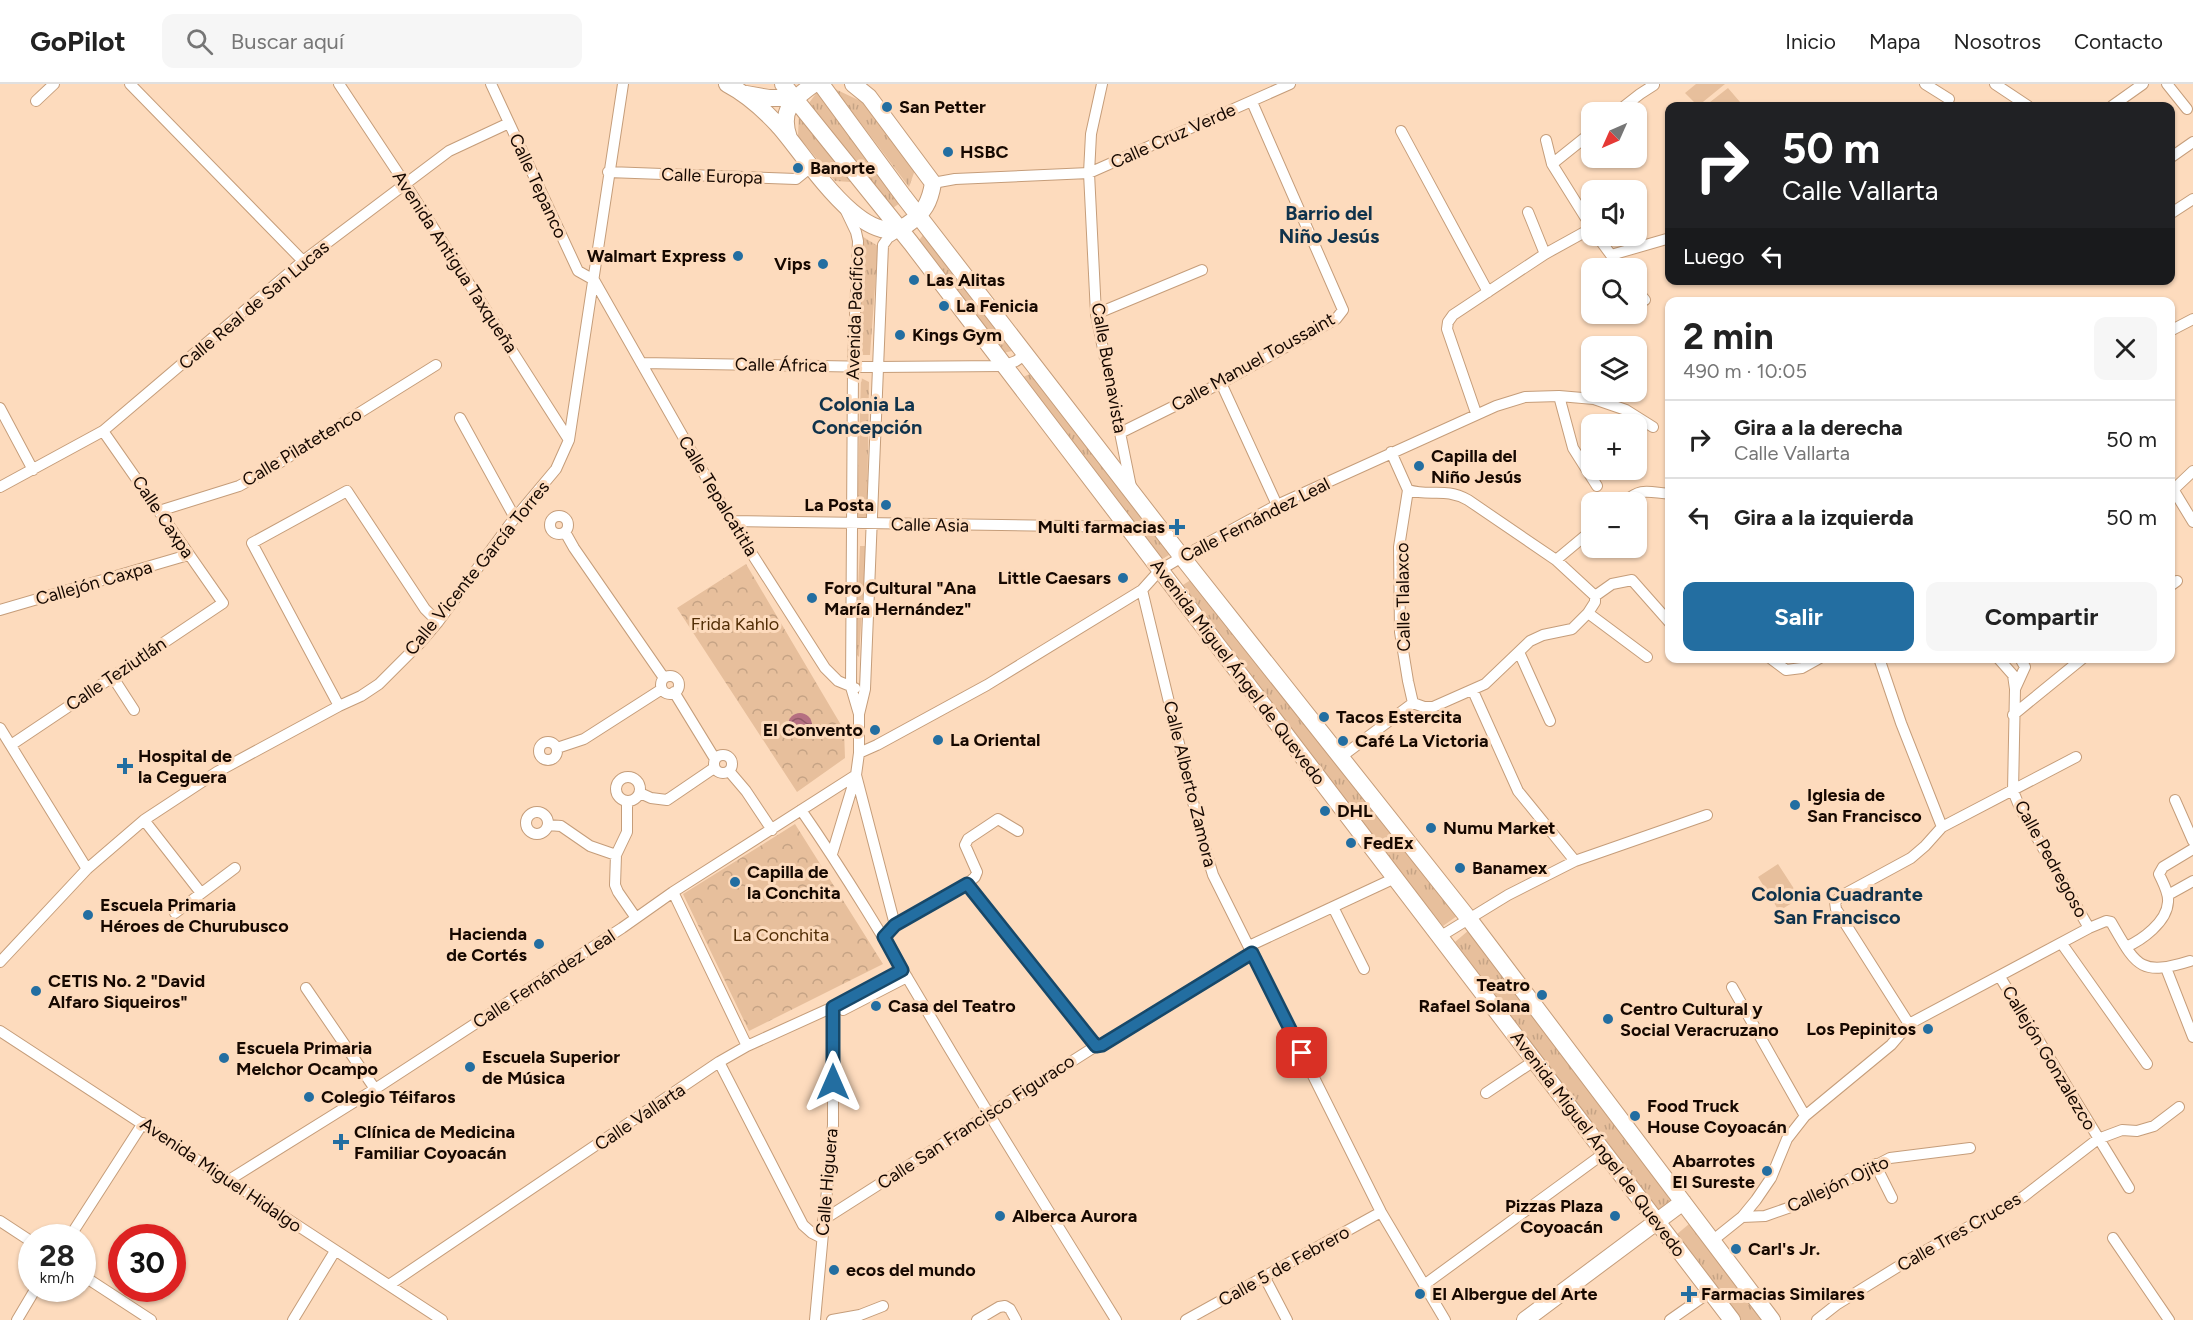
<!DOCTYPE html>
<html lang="es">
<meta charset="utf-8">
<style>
body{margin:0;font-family:Figtree,sans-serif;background:#f6f6f6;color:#222;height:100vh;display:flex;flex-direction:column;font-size:22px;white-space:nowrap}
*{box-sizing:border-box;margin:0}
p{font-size:20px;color:#767676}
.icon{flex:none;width:33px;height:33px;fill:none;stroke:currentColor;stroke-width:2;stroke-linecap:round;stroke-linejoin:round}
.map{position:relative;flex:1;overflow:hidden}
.sheet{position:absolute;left:1665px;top:213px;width:510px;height:366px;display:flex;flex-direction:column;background:#fff;border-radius:12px;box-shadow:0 2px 4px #0004}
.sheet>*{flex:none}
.guide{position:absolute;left:1665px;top:18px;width:510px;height:183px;border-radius:12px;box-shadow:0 2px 4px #0004;background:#202124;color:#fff;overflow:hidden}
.needle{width:39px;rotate:225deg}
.controls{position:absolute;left:1581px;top:18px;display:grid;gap:12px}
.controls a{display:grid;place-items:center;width:66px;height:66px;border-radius:12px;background:#fff;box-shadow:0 2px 4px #0004;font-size:30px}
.speed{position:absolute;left:18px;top:1140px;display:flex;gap:12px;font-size:30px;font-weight:700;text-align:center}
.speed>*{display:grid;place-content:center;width:78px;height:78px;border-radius:50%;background:#fff;box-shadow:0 2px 4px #0004;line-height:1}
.speed small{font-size:15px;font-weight:400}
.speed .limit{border:9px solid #d22;background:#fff;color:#111}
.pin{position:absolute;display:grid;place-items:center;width:51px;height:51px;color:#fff;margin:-26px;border-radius:12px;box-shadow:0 3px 9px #0006}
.me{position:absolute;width:66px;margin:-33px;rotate:0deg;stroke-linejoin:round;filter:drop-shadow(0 0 4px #0008)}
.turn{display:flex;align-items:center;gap:21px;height:126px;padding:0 18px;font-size:27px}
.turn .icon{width:78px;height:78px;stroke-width:2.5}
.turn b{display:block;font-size:42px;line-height:51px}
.then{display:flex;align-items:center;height:57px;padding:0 18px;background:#0003;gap:12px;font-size:22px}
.round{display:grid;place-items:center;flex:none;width:63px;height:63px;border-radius:12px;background:#f6f6f6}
.headline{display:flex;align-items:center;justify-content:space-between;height:102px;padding:0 18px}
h1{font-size:36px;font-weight:700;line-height:45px}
.action{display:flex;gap:12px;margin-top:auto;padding:12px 18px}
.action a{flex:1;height:69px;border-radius:12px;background:#236ea1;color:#fff;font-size:24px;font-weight:700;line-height:69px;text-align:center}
.action a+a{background:#f6f6f6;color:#222}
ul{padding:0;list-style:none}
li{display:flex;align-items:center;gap:18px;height:78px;padding:0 18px;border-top:2px solid #e0e0e0}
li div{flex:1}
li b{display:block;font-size:22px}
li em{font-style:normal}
header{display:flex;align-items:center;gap:36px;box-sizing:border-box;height:84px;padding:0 30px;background:#fff;border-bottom:2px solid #e0e0e0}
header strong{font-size:28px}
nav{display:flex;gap:33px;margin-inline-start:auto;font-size:21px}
.search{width:420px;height:54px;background:#f6f6f6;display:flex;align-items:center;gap:15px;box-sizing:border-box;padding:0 21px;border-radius:12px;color:#767676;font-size:22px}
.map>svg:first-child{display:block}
</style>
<header>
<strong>GoPilot</strong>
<div class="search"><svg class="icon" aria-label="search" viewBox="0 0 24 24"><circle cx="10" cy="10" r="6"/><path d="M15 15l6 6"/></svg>Buscar aquí</div>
<nav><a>Inicio</a><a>Mapa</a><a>Nosotros</a><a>Contacto</a></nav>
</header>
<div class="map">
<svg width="2193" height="1236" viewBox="0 0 2193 1236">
<defs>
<pattern id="grass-tufts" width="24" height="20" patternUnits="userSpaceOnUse" patternTransform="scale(1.5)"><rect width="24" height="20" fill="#e7bf9c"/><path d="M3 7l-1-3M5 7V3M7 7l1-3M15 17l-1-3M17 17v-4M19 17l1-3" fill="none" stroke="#c5a385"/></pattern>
<pattern id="park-crowns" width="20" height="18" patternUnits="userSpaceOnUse" patternTransform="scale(1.5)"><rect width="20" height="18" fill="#e7bf9c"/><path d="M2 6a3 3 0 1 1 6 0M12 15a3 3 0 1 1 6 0" fill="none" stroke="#c5a385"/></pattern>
<pattern id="water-waves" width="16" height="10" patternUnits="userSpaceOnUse" patternTransform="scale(1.5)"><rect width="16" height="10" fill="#b56f81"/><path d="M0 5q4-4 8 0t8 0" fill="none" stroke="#925967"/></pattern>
</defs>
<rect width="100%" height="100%" fill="#fddbbd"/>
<path fill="url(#grass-tufts)" d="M835 5 869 21 916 83 909 103Z
M817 8 900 119 890 126 809 19Z
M799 29 851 98 835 97 798 52Z
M860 151 878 162 870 271H859L863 158Z
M923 151 1012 267 1003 269 917 159Z
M1034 288 1172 469 1161 476 1021 294Z
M861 294 869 298 867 435H857Z
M860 462H866L859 573 855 569Z
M1192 495 1457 832 1443 842 1320 687 1180 503Z
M1469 846 1673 1118 1659 1128 1455 858Z
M1689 1140 1762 1236H1741L1676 1151Z"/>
<path fill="url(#park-crowns)" d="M746 480 844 646 845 674 797 708 677 524Z
M795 740 883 880 749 947 683 810Z"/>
<path fill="#e7bf9c" d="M1696 0H1725L1698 22 1685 9Z
M1728 4 1740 18 1735 22H1705Z
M1778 780 1800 814 1779 827 1758 793Z"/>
<path fill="url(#water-waves)" d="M788 641a12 12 0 1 1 24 0a12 12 0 1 1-24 0Z"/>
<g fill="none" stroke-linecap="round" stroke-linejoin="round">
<g stroke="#c59d7a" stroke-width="12">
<path id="street" d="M130 0 303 177
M339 0 406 101 569 356
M491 0 578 187 594 196
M1102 0 1091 50 1089 89 1096 230 1131 403
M1925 0 1949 15
M1995 0 2028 22
M2167 0 2187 25
M36 17 54 0
M2112 22 2143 0
M1617 28 1640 10 1654 1
M1401 47 1488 208
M1592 48 1552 80 1592 144
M1546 56 1552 80
M2170 74 2193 58
M608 88 796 95 812 82
M933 99 955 95 1089 89 1290 0
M845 125 856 148 858 157 853 283 851 603 859 630
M1528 128 1545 170
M2170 130 2193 115
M1597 152 1611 171 1670 154
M1611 171 1621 184
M594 196 731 437 825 584 838 597 855 604
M1636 205 1645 216
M1096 230 1202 186
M2170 247 2193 235
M641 279 877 283 1003 282 1016 277 1026 270
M1221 299 1277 421
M1559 312 1573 364 1597 402
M0 324 33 386
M1476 329 1447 245 1448 238 1453 231 1545 170 1592 144
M460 334 515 434
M1120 349 1221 299 1336 235 1343 226 1252 18
M1391 368 1408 406
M2170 400 2193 438
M0 403 103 347 303 177 449 67 509 39
M2174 405 2193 387
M1408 406C1432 413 1444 403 1468 416L1556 476 1595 512
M1408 406 1399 463 1400 548 1408 597 1413 619
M1624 418C1642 403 1647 408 1670 410
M159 427 239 402 263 389 436 281
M550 441a9 9 0 1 1 18 0a9 9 0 1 1-18 0Z
M731 437 1128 443
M565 448 574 464 664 594
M1556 476 1592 446
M2170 502 2177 497
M1142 506 1201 751 1213 791 1381 1128 1445 1236
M1595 512 1612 500 1632 496 1670 539
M0 526 188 471
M1588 529 1647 573
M1519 568 1550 637
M1770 574 1786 586 1802 584 1820 574
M1879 574 1901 639 1942 743
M1998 574 2013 591 2015 605 2013 707 2020 724 2089 844
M112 592 134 626
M661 601a9 9 0 1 1 18 0a9 9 0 1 1-18 0Z
M2015 605 2025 583 2020 574
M1473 607 1518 707 1575 777
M674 608 715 675
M1413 619 1424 623H1433L1485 600 1530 557 1543 551 1572 545 1588 529 1595 518V512
M339 622 252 459 347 407 425 525 438 538
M2013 631 2083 574
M0 644 87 785
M539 667a9 9 0 1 1 18 0a9 9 0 1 1-18 0Z
M11 661 223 519 103 347
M557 664 584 655 662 605
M859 669 877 661 987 601 1142 506 1160 486 1182 473 1277 421 1496 322 1525 313 1559 312 1594 315 1626 326 1653 343
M714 680a9 9 0 1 1 18 0a9 9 0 1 1-18 0Z
M1341 673 1413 619
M729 687 746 707 772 746
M856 691 895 841
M616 705a12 12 0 1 1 24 0a12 12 0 1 1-24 0Z
M640 709 651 714 667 716 714 684
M2175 716 2193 757
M627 717V748L616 771 615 801 618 808 636 834
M801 726C856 805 903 887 952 969 1006 1059 1061 1147 1116 1236
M526 739a11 11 0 1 1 22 0a11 11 0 1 1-22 0Z
M144 736 201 809
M548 741 561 742 590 762 616 771
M832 770 856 691 859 669V630L865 605 883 161 888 154 899 147
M967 800 1096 962
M673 808 747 962
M2168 811 2193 797
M1333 823 1364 885
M175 829 235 784
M1441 852 1508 811 1575 777 1707 731
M884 853 895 841 967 800 975 793 977 788 965 761 968 755 998 735 1018 747
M2062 860 2147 980
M1249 862 1395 794
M2126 863C2142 856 2167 838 2168 818 2169 809 2163 799 2159 790L2163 783 2193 765
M0 878 87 785 144 736 217 688 339 622 361 612 379 600 420 559 438 538 510 440 556 385 569 356 623 0
M2166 884 2193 953
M2000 893 2129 1104
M1732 903 1805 1032
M306 904 375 1005
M843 926 907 893
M1909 940 1836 825 1835 818 1841 812 1911 774 1925 762 1942 743 2076 673
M0 947 442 1236
M719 978 803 1141 812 1149 822 1154
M1486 1009 1534 977
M1875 1080 1892 1114
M229 1096 375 1005 622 844 673 808 856 691
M1742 1133 1765 1132 1805 1118 1890 1074 1970 1064
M823 1136 1096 962 1102 961 1252 869
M0 1137 32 1158
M69 1154 143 1039
M2113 1154 2169 1236
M1712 1157 1742 1133 1756 1116 1771 1094 1787 1055 1805 1032 1891 961 1909 940 2089 844 2106 837 2111 838C2136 881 2139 893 2190 877
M82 1191 151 1236
M1264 1192 1287 1236
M389 1201 719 978 747 962 833 923 902 886
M1424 1201 1603 1070
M17 1236 36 1204
M293 1236 335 1167
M815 1236 833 1041V923
M832 1236 860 1231 883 1222
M977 1236 999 1223 1005 1222 1010 1225 1016 1236
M1186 1236 1381 1128
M1670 1236 1710 1208
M1817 1236 1836 1221 1912 1174 2023 1113 2098 1055 2122 1046 2137 1047 2154 1042 2179 1023"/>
</g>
<g stroke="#c59d7a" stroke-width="18">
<path id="secondary" d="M727 0C746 10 762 24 777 40 803 67 864 172 908 140 924 129 930 118 933 99L869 13 853 0
M783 0 911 159 1732 1236
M821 0 904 113 1182 473 1469 835 1772 1236
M746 10 769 14H794
M789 54C779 26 793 15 814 0
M1525 1236 1683 1118"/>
</g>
<use href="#street" stroke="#fff" stroke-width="10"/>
<use href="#secondary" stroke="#fff" stroke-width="16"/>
</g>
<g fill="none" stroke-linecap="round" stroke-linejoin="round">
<g stroke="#174869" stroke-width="15">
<path id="route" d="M833 998V923L902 886 884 853 895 841 967 800 1096 962 1102 961 1252 869 1302 969"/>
</g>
<use href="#route" stroke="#236ea1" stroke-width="10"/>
</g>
<g fill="#236ea1" stroke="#fddbbd" stroke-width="2">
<circle cx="887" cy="23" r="6"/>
<circle cx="948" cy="68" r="6"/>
<circle cx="798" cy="84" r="6"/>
<circle cx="738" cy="172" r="6"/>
<circle cx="823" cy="180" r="6"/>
<circle cx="914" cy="196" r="6"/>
<circle cx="944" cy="222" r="6"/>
<circle cx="900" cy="251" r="6"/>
<circle cx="1419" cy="382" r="6"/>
<circle cx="886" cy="421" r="6"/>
<path d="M1174 434h6v6h6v6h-6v6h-6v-6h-6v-6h6z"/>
<circle cx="1123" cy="494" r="6"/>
<circle cx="812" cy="514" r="6"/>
<circle cx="1324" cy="633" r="6"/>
<circle cx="875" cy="646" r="6"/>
<circle cx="938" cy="656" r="6"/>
<circle cx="1343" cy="657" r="6"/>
<path d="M122 673h6v6h6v6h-6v6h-6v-6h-6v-6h6z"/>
<circle cx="1795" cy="721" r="6"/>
<circle cx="1325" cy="727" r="6"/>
<circle cx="1431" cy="744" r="6"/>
<circle cx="1351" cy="759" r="6"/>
<circle cx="1460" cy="784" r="6"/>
<circle cx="735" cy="798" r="6"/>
<circle cx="88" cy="831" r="6"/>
<circle cx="539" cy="860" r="6"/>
<circle cx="36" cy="907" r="6"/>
<circle cx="1542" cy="911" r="6"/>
<circle cx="876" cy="922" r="6"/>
<circle cx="1608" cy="935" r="6"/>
<circle cx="1928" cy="945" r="6"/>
<circle cx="224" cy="974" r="6"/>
<circle cx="470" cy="983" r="6"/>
<circle cx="309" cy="1013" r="6"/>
<circle cx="1635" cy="1032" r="6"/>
<path d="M338 1049h6v6h6v6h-6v6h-6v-6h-6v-6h6z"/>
<circle cx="1767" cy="1087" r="6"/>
<circle cx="1000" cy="1132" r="6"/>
<circle cx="1615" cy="1132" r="6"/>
<circle cx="1736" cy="1165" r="6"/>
<circle cx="834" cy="1186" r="6"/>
<circle cx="1420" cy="1210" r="6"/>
<path d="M1686 1201h6v6h6v6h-6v6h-6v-6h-6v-6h6z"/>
</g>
<g text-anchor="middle" stroke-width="6" stroke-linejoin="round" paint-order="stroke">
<g font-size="18" font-weight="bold" fill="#160800" stroke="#fddbbd" text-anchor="start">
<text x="899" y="29">San Petter</text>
<text x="960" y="74">HSBC</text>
<text x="810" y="90">Banorte</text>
<text x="726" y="178" text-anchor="end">Walmart Express</text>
<text x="811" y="186" text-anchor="end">Vips</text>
<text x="926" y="202">Las Alitas</text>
<text x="956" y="228">La Fenicia</text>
<text x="912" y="257">Kings Gym</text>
<text x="1431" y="378">Capilla del<tspan x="1431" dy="21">Niño Jesús</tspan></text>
<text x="874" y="427" text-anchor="end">La Posta</text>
<text x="1165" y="449" text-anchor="end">Multi farmacias</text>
<text x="1111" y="500" text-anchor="end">Little Caesars</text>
<text x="824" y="510">Foro Cultural "Ana<tspan x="824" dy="21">María Hernández"</tspan></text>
<text x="1336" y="639">Tacos Estercita</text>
<text x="863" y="652" text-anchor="end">El Convento</text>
<text x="950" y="662">La Oriental</text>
<text x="1355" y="663">Café La Victoria</text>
<text x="138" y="678">Hospital de<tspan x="138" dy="21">la Ceguera</tspan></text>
<text x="1807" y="717">Iglesia de<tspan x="1807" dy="21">San Francisco</tspan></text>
<text x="1337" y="733">DHL</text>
<text x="1443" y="750">Numu Market</text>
<text x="1363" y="765">FedEx</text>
<text x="1472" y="790">Banamex</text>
<text x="747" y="794">Capilla de<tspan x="747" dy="21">la Conchita</tspan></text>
<text x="100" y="827">Escuela Primaria<tspan x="100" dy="21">Héroes de Churubusco</tspan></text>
<text x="527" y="856" text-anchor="end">Hacienda<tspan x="527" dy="21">de Cortés</tspan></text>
<text x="48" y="903">CETIS No. 2 "David<tspan x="48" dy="21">Alfaro Siqueiros"</tspan></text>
<text x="1530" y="907" text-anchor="end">Teatro<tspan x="1530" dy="21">Rafael Solana</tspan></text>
<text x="888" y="928">Casa del Teatro</text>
<text x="1620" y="931">Centro Cultural y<tspan x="1620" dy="21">Social Veracruzano</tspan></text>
<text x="1916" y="951" text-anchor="end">Los Pepinitos</text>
<text x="236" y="970">Escuela Primaria<tspan x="236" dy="21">Melchor Ocampo</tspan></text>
<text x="482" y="979">Escuela Superior<tspan x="482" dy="21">de Música</tspan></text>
<text x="321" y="1019">Colegio Téifaros</text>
<text x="1647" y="1028">Food Truck<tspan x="1647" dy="21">House Coyoacán</tspan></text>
<text x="354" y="1054">Clínica de Medicina<tspan x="354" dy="21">Familiar Coyoacán</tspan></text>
<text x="1755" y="1083" text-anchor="end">Abarrotes<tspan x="1755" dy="21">El Sureste</tspan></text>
<text x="1603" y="1128" text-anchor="end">Pizzas Plaza<tspan x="1603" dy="21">Coyoacán</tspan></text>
<text x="1012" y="1138">Alberca Aurora</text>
<text x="1748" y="1171">Carl's Jr.</text>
<text x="846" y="1192">ecos del mundo</text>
<text x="1432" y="1216">El Albergue del Arte</text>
<text x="1701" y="1216">Farmacias Similares</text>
</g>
<g font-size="18" fill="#160800" stroke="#fddbbd">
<text transform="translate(1173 52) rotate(-24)" y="6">Calle Cruz Verde</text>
<text transform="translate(712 92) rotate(2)" y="6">Calle Europa</text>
<text transform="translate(538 102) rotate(65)" y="6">Calle Tepanco</text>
<text transform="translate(455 178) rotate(57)" y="6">Avenida Antigua Taxqueña</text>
<text transform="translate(254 221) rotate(-40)" y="6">Calle Real de San Lucas</text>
<text transform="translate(855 229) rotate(-88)" y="6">Avenida Pacífico</text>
<text transform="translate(1253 278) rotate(-29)" y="6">Calle Manuel Toussaint</text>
<text transform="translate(781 281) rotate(1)" y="6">Calle África</text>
<text transform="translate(1109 284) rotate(80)" y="6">Calle Buenavista</text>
<text transform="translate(302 363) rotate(-31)" y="6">Calle Pilatetenco</text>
<text transform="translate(718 412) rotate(59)" y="6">Calle Tepalcatitla</text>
<text transform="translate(163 433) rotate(56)" y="6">Calle Caxpa</text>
<text transform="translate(1255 436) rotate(-27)" y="6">Calle Fernández Leal</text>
<text transform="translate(930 441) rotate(1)" y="6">Calle Asia</text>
<text transform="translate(477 484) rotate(-51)" y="6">Calle Vicente García Torres</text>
<text transform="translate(94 499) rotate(-16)" y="6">Callejón Caxpa</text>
<text transform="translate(1403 513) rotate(-91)" y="6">Calle Tlalaxco</text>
<text transform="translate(1238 588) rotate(53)" y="6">Avenida Miguel Ángel de Quevedo</text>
<text transform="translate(116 590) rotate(-34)" y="6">Calle Teziutlán</text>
<text transform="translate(1190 700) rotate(76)" y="6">Calle Alberto Zamora</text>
<text transform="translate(2051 775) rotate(61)" y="6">Calle Pedregoso</text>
<text transform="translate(544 895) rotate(-33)" y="6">Calle Fernández Leal</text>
<text transform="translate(2049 974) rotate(59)" y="6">Callejón Gonzalezco</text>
<text transform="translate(640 1033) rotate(-34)" y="6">Calle Vallarta</text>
<text transform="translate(976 1038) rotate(-33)" y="6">Calle San Francisco Figuraco</text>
<text transform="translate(1598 1060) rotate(53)" y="6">Avenida Miguel Ángel de Quevedo</text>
<text transform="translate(221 1091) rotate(34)" y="6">Avenida Miguel Hidalgo</text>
<text transform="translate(827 1098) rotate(-85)" y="6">Calle Higuera</text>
<text transform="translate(1838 1100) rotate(-25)" y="6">Callejón Ojito</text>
<text transform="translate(1959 1148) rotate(-30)" y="6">Calle Tres Cruces</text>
<text transform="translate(1284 1182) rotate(-29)" y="6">Calle 5 de Febrero</text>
</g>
<g font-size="18" fill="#512d05" stroke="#fddbbd">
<text x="735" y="546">Frida Kahlo</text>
<text x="781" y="857">La Conchita</text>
</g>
<g font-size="20" font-weight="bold" fill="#10334c" stroke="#fddbbd">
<text x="1329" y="136">Barrio del<tspan x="1329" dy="23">Niño Jesús</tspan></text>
<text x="867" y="327">Colonia La<tspan x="867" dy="23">Concepción</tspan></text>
<text x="1837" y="817">Colonia Cuadrante<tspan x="1837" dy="23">San Francisco</tspan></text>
</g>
</g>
</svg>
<div class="controls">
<a><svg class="needle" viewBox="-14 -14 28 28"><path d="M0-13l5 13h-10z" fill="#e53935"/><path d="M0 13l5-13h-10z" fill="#767676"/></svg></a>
<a><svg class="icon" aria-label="sound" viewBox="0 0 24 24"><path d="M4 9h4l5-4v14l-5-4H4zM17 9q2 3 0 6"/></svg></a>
<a><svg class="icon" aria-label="search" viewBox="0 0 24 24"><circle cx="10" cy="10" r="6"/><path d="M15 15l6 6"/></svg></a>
<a><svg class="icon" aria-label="layers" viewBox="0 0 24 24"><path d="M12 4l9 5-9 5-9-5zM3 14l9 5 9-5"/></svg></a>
<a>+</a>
<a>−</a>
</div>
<div class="speed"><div>28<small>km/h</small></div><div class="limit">30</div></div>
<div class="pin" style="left:1302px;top:969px;background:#d93025"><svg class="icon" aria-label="arrive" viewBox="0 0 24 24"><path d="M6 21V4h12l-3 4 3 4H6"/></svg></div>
<svg class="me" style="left:833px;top:998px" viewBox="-20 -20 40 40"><path d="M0-17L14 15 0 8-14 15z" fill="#236ea1" stroke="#fff" stroke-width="4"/></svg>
<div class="guide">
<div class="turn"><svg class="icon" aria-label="right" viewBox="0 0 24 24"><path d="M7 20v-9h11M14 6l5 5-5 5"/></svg><div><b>50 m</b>Calle Vallarta</div></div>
<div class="then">Luego<svg class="icon" aria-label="left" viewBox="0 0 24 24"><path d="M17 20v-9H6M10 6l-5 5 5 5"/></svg></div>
</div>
<section class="sheet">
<div class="headline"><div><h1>2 min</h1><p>490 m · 10:05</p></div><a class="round"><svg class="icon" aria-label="close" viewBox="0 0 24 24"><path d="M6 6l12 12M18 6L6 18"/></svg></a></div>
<ul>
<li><svg class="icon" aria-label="right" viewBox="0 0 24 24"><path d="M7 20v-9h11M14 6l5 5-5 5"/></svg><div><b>Gira a la derecha</b><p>Calle Vallarta</p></div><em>50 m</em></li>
<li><svg class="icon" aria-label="left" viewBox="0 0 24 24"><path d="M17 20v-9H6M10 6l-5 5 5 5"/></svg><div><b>Gira a la izquierda</b></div><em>50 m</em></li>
</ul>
<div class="action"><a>Salir</a><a>Compartir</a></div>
</section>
</div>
